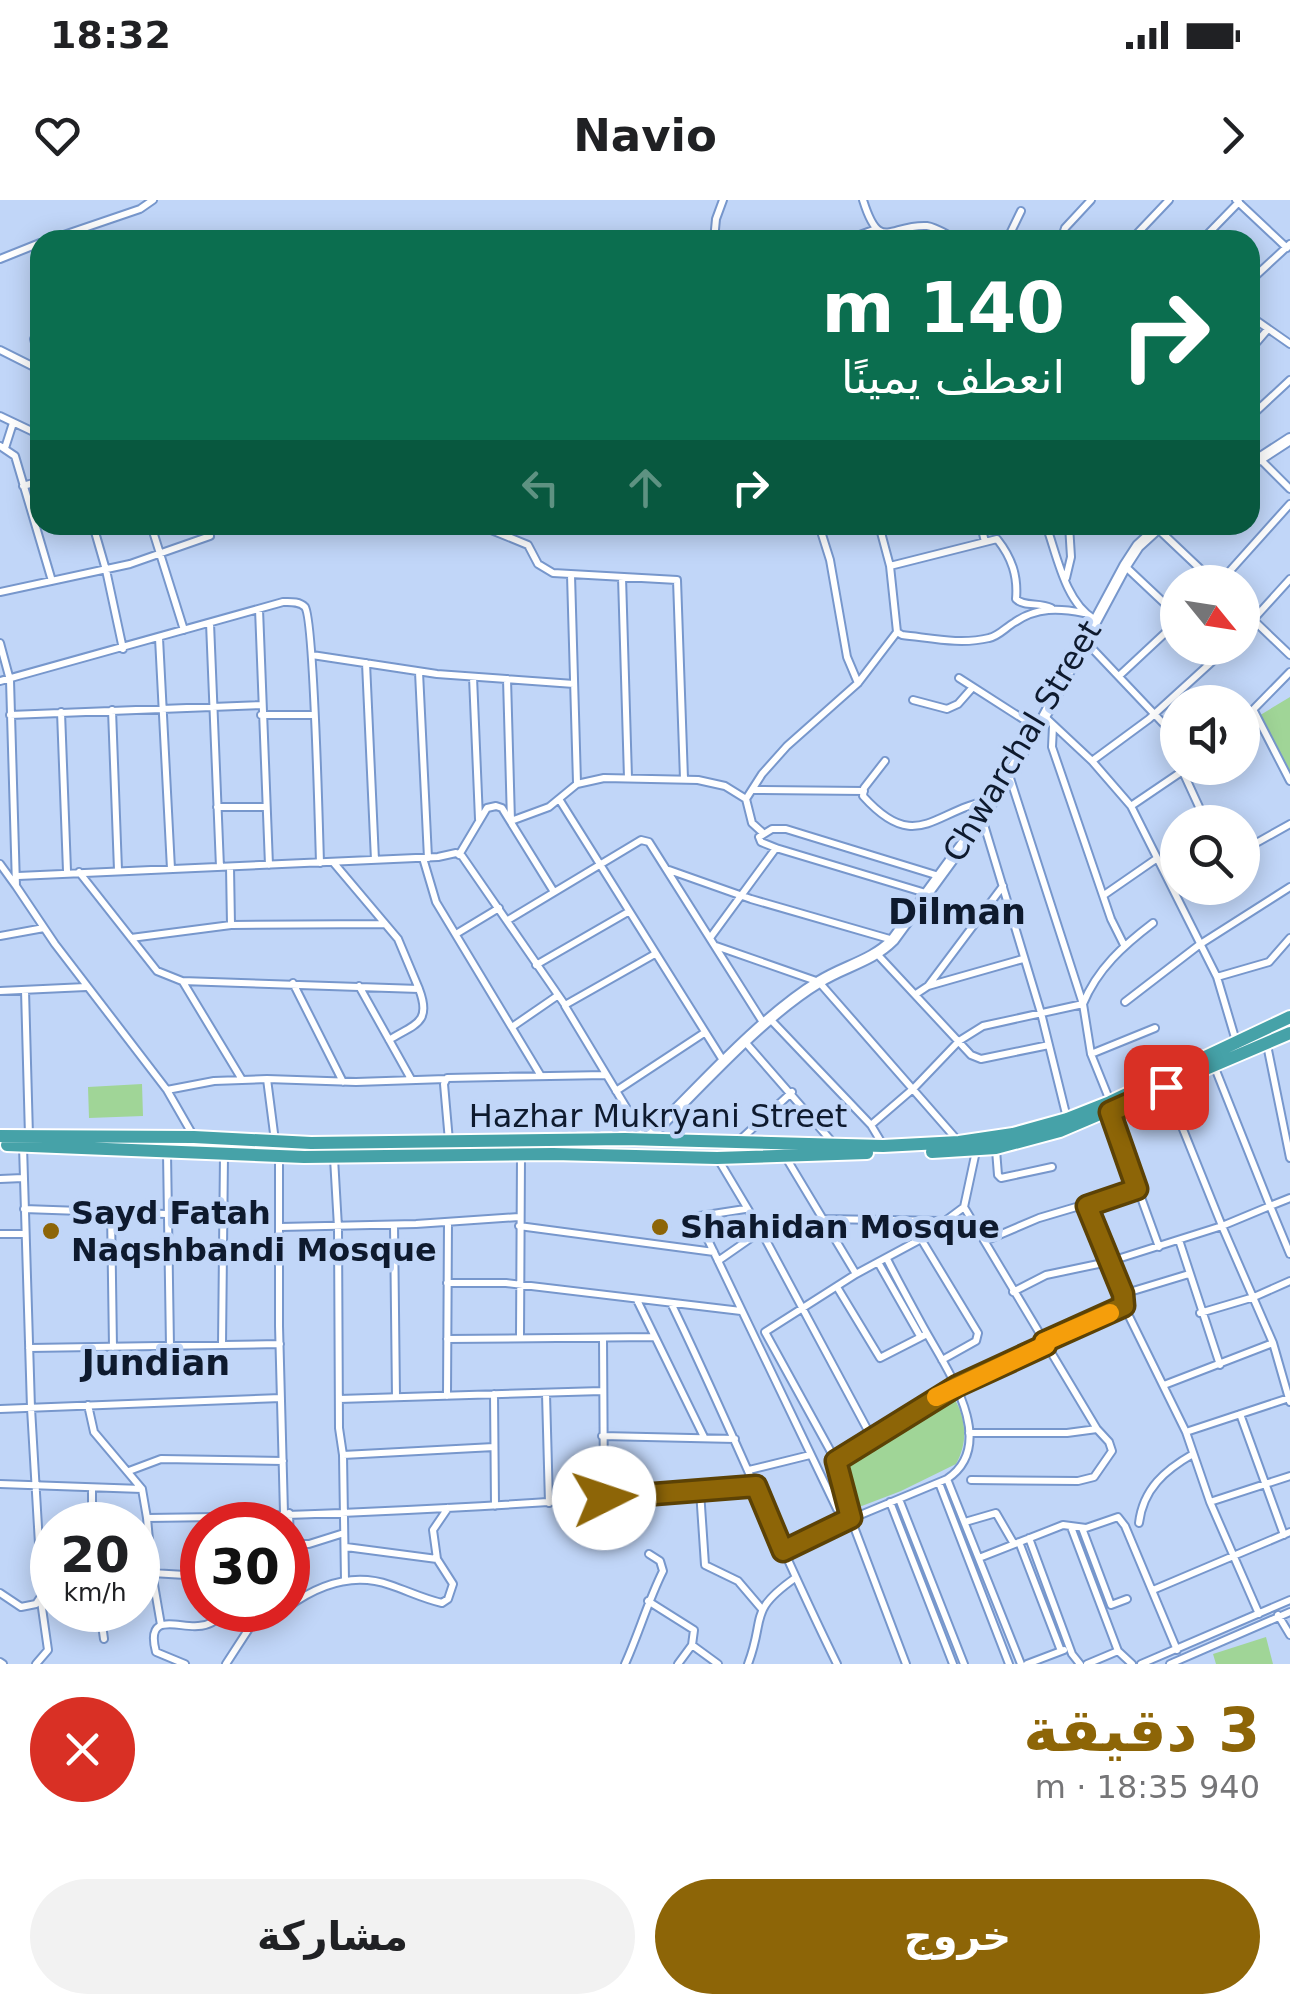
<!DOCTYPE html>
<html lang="ar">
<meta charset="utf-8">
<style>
body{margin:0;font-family:"DejaVu Sans","Noto Sans Arabic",sans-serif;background:#f2f2f2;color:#202124;direction:rtl;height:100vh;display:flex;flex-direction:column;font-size:38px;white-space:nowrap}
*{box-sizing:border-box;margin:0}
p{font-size:32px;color:#757577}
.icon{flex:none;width:55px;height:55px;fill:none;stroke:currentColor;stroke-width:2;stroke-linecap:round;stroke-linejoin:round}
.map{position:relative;height:1464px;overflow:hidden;direction:ltr}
.drawer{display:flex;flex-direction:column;background:#fff;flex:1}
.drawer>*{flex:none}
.guide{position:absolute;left:30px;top:30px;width:1230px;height:305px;border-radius:30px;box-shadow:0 5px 25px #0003;direction:rtl;background:#0b6e4f;color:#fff;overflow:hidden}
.needle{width:65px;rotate:120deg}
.buttons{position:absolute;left:1160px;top:365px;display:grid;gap:20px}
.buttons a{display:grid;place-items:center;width:100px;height:100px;border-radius:50%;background:#fff;box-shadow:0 5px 25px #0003;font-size:50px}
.speed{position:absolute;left:30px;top:1302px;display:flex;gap:20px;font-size:50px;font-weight:700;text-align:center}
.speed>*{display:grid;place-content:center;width:130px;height:130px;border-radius:50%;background:#fff;box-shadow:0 5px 25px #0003;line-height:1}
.speed small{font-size:25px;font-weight:400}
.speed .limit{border:15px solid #d22;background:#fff;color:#111}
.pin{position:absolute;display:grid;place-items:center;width:85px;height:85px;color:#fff;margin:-42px;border-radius:20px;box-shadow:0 5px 15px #0006}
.me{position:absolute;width:110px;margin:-55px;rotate:86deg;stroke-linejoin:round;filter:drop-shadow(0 0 8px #0008)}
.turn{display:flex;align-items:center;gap:35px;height:210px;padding:0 30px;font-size:45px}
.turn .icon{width:130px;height:130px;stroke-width:2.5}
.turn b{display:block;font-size:70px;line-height:85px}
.lanes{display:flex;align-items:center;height:95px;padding:0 30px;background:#0003;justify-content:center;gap:50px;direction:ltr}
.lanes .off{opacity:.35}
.round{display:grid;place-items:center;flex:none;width:105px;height:105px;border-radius:52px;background:#f2f2f2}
.overview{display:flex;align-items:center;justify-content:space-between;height:170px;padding:0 30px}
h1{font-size:60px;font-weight:700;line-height:75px;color:#8d6507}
.cta{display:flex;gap:20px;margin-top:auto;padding:20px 30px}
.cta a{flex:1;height:115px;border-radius:60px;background:#8d6507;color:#fff;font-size:40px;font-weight:700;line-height:115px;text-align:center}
.cta a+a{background:#f2f2f2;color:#202124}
.status{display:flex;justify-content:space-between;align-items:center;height:70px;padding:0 50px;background:#fff;direction:ltr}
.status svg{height:28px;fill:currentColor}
header{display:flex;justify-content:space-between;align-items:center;height:130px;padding:0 30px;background:#fff;font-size:45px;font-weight:700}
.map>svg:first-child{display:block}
</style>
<div class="status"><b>18:32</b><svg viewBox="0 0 49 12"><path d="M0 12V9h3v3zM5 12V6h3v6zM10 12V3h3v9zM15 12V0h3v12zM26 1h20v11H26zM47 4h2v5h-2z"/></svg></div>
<header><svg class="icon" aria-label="forward" viewBox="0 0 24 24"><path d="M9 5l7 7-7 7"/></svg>Navio<svg class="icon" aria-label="heart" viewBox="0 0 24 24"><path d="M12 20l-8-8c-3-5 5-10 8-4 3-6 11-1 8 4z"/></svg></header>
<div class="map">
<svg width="1290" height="1464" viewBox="0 0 1290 1464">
<rect width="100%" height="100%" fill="#c1d6f8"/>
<path fill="#a0d597" d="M1290 497V575L1257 517Z
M142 884 143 916 89 918 88 887Z
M952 1195C966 1216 969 1241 956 1264L901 1291 854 1309 843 1265 885 1234Z
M1266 1437 1273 1464H1216L1213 1454Z"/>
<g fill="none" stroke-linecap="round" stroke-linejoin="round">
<g stroke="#7797cc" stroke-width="10">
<path id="street" d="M863 0C880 54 889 24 927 26 936 27 949 36 958 40
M1236 0 1287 48
M232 37 233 40
M49 40 140 9 153 0
M714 40 716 19 723 0
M846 40 876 29
M1007 40 1021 11
M1061 40 1065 28 1091 0
M1131 40 1169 0
M1202 40 1239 2
M0 59 40 43
M1250 81 1290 44
M1250 116 1290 144
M34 139 40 162
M0 150 40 170
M1250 150 1268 129
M0 216 40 235
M1250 217 1290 180
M0 246 15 256 52 381
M5 248 13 223
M1260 259 1290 289
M23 286 40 281
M93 325 106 370 123 449
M151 325 184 430
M479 325 528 345 538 364 553 373 677 380 684 579
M819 325 830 360 847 457 858 483
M879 325 890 366 897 432 902 435C931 438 960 445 989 438 999 436 1006 427 1015 422 1037 407 1059 408 1084 413
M981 325 985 342
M1046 325C1057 355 1065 402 1094 419
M1142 325 1149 334
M1158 329 1214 382
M890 366 997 339C1012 358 1018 376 1016 399 1024 407 1040 402 1051 408
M1126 367 1178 416
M571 375 577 583
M622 377 628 578
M1066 378 1071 357 1069 325
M1220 382 1290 304
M0 392 130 364 210 336 207 325
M259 409 269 665
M1242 409 1290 455
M210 423 220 667
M1242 432 1290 379
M159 438 171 669
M1086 442 1178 539
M0 443 10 480 16 686 55 744 167 890 194 937
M312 455 437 474 574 484
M366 463 375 660
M419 472 428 658
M1119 476 1178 421
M473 477 479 619
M959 478 1037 528
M507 479 511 621 549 607 577 584 604 578 698 580 725 586 746 599 752 623 763 633
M0 481 283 402C290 402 299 401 305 407 314 419 319 632 320 663
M913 500 947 509 958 504 973 487
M112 510 118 670
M1254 511 1290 581
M61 512 67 671
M10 515 261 505
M261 515H314
M1045 517 1092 561 1131 606 1217 777 1236 841
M1242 521 1290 472
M1053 526 1052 547 1111 719 1124 745
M885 561 864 588 863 596C917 656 934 609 992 600
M1092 561 1149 519 1227 448
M1183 572 1206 622
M1009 575 1083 804 1091 854 1110 901
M752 590 864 591
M559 599 724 862
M746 599 762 574 787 546 858 483 897 432
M1131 606 1187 568
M217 607H266
M982 618 1041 813 1067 918
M1242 651 1290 624
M459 655 487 608 496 606 502 608 554 692
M423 658 436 702 541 876
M0 664 16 686
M230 667 231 725
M669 670 751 699 893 740
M79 672 157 771 182 781 419 789 398 739 333 662
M18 676 438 657 456 653 462 656 565 805 655 754
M929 694 776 648 761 642 759 637 772 629H786L939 676
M1104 695 1156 659
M508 720 641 640 649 642 764 824
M456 734 499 708
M0 736 44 728
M131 738 231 725 384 724
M710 738 776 648
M716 746 819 782 959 942
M878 755 971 855 981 859 1049 845
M536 765 628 712
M1217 777 1269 762 1290 738
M183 782 241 878
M293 783 343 882
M359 786 411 879
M928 786 1003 686
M25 790 29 936
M0 791 86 787
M916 794 928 786 1023 759
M1125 802 1199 745 1290 687
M565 806 644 937
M771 820 871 925 883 945
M512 827 557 796
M389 840C415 824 432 823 419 789
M746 843 834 944
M1267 845 1290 958
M1091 854 1155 828
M1215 868 1270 1006 1290 998
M267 879 356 882 446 879
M1166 887 1222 1026 1270 1006 1290 1054
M167 890 214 881 267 879 275 941
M616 891 704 833
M1110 912 1159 1047
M871 925 914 888 959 841 983 826 1083 804C1097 769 1124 745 1153 723
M741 939 792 892
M449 941 444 884 447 878 606 875
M996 950 998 975 1001 978 1052 967
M167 953 170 1147
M785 956 856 1074
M279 957V1126L284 1313
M334 958 338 1027 339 1228 343 1255 345 1381
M718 959 761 1031 872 1238
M0 979 23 978
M1087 1006 1123 1094 1124 1106 1186 1232 1210 1302 1259 1414
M964 1007 1097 1229 1109 1242 1112 1251 1094 1277 1078 1281 971 1280
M24 1009 166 1014
M745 1009 700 1016 698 1019 837 1309
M111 1012 113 1147
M822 1019 943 1021
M394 1025 396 1197
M519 1026 714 1052
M280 1027 416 1024 519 1017
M0 1034H25
M921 1039 978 1133 976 1141 942 1160
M1179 1040 1220 1165
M985 1041 1039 1018 1137 989
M718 1061 761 1031
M879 1064 920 1136
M447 1083H506L741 1111
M837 1087 880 1158 927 1134
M1013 1092 1046 1075 1108 1062 1222 1026 1273 1143 1290 1202
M1123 1094 1189 1074
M637 1100 704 1237
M671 1103C729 1222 778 1345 837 1464
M1200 1113 1254 1097 1290 1081
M520 1137 521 956
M603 1138 604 1298
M447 1139 654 1137
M1043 1142 1124 1106
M222 1145 224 955
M29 1148 280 1144
M1164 1185 1273 1143
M494 1194 495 1306
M546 1194 549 1303
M447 1196 448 1022
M339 1199 602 1191
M88 1205 94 1232 142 1289 147 1318C350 1316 553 1303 756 1287
M0 1209 281 1198
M1240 1214 1284 1335
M1186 1232 1289 1198
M969 1233H1067L1097 1229
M602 1236 735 1239
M343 1255 494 1247
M836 1261 957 1186 1046 1145
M749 1270 810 1255
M129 1271 161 1259 283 1261
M947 1279 1021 1464
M939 1283 1009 1464
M0 1284 142 1289
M92 1289V1325
M700 1291 705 1365 738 1381 761 1408
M899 1299 964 1464
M890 1302 953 1464
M1210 1302 1290 1276
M147 1318 152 1373 202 1376
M965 1322 996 1313 1014 1344
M1139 1323C1143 1289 1165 1270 1193 1254
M269 1325V1315
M1071 1327 1118 1451 1132 1464
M1082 1328 1111 1405 1127 1399
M1029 1338 1072 1454 1080 1464
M1019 1342 1061 1451
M290 1344H309L344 1333
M346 1347 437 1359
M288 1351 290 1344 289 1313
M783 1351 836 1325 947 1279C1000 1244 946 1168 925 1130 912 1106 899 1083 887 1059
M979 1358 1063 1325 1086 1328 1118 1317 1125 1326 1177 1450
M152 1373 161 1425
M1153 1390 1290 1332
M0 1393 21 1407 36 1404 42 1395 31 1208 23 946
M648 1401 694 1430 692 1445 678 1464
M288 1407C318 1385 353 1372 390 1385 408 1391 424 1399 442 1403L448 1399 453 1384 437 1359 433 1330 448 1308
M100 1410 104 1439
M261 1411 273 1415 284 1410
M1278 1415 1290 1435
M692 1445 718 1464
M0 1462 3 1464
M36 1464 48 1450 41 1401
M185 1464 156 1452C145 1411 178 1428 198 1426 210 1426 219 1419 227 1410
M226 1464 261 1410
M625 1464C639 1433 648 1401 663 1371L660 1361 649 1354
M748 1464C766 1417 747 1412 795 1378
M906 1464 851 1319 836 1261 765 1132 856 1074 921 1039 964 1007 976 951
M1027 1464 1064 1450
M1087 1464 1118 1451
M1141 1464 1290 1400
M1170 1464 1290 1412"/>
</g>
<g stroke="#7797cc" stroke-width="14">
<path id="secondary" d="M1250 265 1290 239
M646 940C696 891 761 817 819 782 844 766 871 762 893 740L982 618 1044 517 1125 366 1138 346 1161 325"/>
</g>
<g stroke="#fff" stroke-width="16">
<path id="highway" d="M0 936 194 937 311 943 625 939 883 946 959 942 1013 934 1067 919 1110 902 1290 817
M7 945 304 957 553 954 717 958 867 953
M932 952 996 948 1060 931 1290 833"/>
</g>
<use href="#street" stroke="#fff" stroke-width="6"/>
<use href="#secondary" stroke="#fff" stroke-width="10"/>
<use href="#highway" stroke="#46a2a8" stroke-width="12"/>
</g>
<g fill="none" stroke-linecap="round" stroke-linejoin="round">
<g stroke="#5c4205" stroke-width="25">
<path id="route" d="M604 1298 756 1286 783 1351 851 1318 836 1261 957 1186 1046 1145 1044 1142 1124 1106 1123 1094 1087 1006 1137 989 1110 912 1166 887"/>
</g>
<use href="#route" stroke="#8d6507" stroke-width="18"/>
<path stroke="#f59e0b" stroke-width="18" d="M936 1197 1046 1145 1044 1142 1110 1113"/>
</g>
<g fill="#8d6507" stroke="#c1d6f8" stroke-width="4">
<circle cx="660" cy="1027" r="10"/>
<circle cx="51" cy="1031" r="10"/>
</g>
<g text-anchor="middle" stroke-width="9" stroke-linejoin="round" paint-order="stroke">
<g font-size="32" fill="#0e1a2e" stroke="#c1d6f8">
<text transform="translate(1022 541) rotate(-59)" y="11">Chwarchal Street</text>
<text x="658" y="927">Hazhar Mukryani Street</text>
</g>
<g font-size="32" font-weight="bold" fill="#0e1a2e" stroke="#c1d6f8" text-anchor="start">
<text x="71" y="1024">Sayd Fatah<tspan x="71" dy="37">Naqshbandi Mosque</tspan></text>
<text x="680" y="1038">Shahidan Mosque</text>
</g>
<g font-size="35" font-weight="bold" fill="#0e1a2e" stroke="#c1d6f8">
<text x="957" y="724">Dilman</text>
<text x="156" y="1175">Jundian</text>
</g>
</g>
</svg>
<div class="buttons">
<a><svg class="needle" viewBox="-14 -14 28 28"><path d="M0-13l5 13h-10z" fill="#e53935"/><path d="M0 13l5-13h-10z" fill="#757577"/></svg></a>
<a><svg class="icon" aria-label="sound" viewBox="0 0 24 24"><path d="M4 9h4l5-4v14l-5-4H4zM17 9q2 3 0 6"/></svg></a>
<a><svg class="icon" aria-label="search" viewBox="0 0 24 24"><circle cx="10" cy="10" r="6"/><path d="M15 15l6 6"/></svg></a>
</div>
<div class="speed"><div>20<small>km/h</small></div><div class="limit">30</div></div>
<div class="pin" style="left:1166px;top:887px;background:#d93025"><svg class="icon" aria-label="arrive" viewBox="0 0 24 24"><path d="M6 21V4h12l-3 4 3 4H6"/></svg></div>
<svg class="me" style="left:604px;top:1298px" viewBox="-20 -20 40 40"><circle r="19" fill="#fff"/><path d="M0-13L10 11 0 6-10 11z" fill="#8d6507"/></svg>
<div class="guide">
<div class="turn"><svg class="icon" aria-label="right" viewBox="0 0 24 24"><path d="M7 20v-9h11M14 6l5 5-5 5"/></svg><div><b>140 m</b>انعطف يمينًا</div></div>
<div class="lanes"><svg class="icon off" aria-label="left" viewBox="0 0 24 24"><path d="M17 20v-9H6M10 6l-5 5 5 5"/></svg><svg class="icon off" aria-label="ahead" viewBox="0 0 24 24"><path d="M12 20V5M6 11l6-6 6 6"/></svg><svg class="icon" aria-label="right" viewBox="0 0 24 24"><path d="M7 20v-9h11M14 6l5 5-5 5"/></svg></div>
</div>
</div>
<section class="drawer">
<div class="overview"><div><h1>3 دقيقة</h1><p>940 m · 18:35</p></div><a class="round" style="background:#d93025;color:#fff"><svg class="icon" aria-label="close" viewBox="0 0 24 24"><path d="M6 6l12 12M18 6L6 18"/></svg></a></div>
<div class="cta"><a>خروج</a><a>مشاركة</a></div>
</section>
